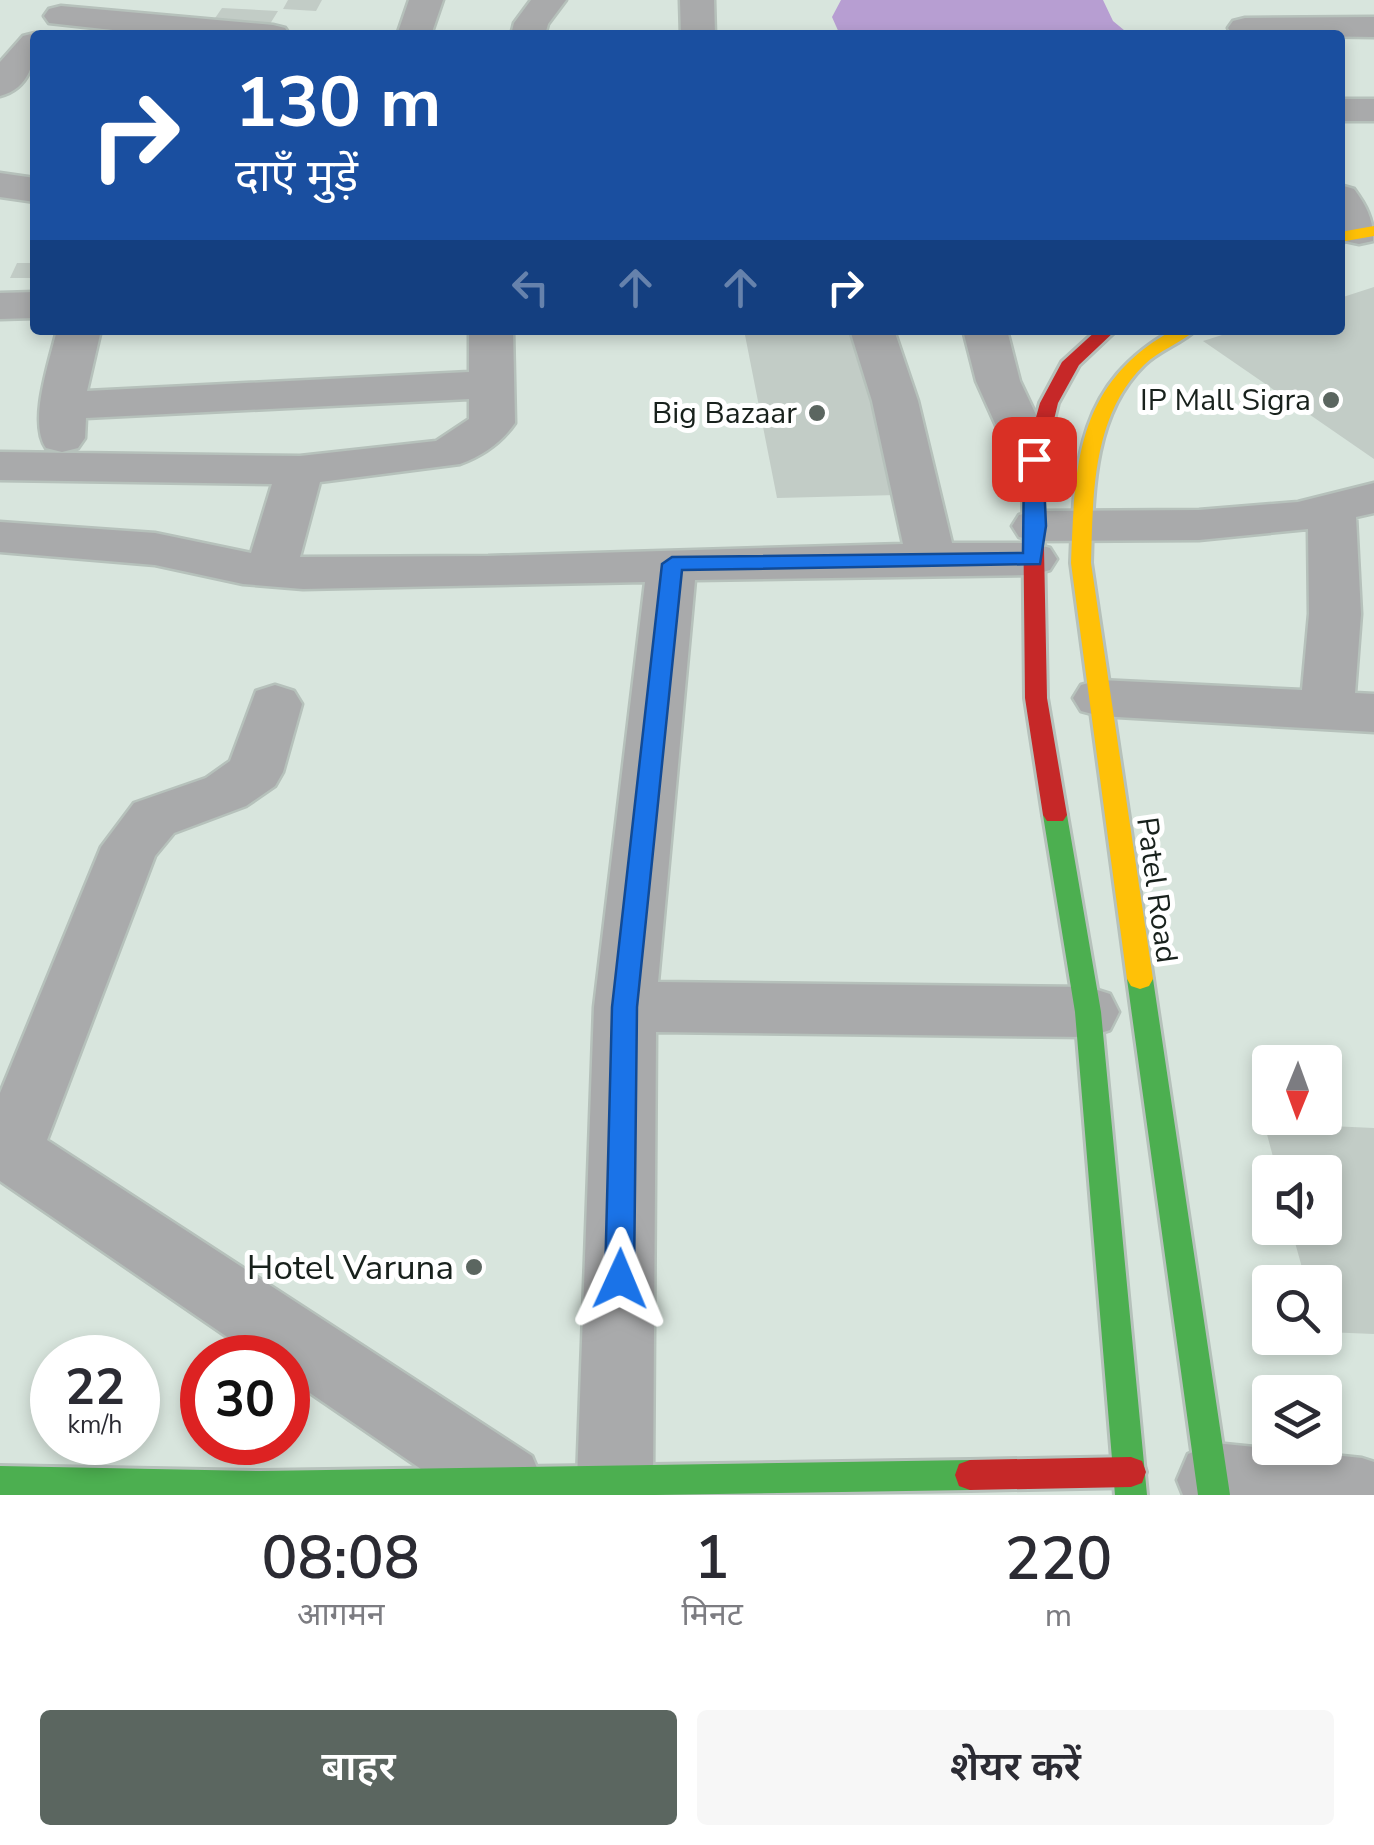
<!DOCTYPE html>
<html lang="hi">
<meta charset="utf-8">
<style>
body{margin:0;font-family:"Nunito Sans","Noto Sans Devanagari",sans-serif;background:#f7f7f7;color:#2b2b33;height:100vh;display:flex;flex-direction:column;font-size:38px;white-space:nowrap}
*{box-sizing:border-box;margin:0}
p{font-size:32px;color:#7c7c81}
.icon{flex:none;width:55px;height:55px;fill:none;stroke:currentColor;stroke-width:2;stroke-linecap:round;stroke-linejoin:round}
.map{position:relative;height:1495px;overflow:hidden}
.panel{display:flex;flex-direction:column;background:#fff;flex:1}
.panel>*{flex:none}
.top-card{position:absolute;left:30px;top:30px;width:1315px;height:305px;border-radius:10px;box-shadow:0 5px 15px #0003;background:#1a4fa0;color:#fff;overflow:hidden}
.needle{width:65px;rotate:181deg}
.controls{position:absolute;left:1252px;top:1045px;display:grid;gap:20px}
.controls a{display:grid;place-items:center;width:90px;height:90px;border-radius:10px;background:#fff;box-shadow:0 5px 15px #0003;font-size:50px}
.speed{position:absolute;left:30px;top:1335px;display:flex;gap:20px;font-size:50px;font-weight:700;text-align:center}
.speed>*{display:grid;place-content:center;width:130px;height:130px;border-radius:50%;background:#fff;box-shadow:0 5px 15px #0003;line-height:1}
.speed small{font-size:25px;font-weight:400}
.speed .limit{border:15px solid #d22;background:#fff;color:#111}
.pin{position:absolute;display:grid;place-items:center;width:85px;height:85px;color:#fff;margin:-42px;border-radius:20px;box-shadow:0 5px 15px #0006}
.me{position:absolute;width:110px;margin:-55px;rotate:1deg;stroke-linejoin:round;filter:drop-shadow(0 0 8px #0008)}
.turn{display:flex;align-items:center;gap:35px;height:210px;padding:0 40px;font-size:45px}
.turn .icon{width:130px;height:130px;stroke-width:2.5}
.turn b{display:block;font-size:70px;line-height:85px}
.lanes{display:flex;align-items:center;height:95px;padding:0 40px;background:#0003;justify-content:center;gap:50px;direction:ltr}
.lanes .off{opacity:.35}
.eta{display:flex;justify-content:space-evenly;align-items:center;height:170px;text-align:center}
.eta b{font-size:60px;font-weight:600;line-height:70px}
.button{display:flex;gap:20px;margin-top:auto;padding:20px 40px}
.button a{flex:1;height:115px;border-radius:10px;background:#5b6660;color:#fff;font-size:40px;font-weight:600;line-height:115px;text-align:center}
.button a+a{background:#f7f7f7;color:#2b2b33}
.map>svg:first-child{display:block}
</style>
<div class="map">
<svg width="1374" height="1495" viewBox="0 0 1374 1495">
<rect width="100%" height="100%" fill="#d8e5dd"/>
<path fill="#b79ed2" d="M841 0H1103L1113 21 1130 35H840L832 17Z"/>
<path fill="#c2ccc6" d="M288 0H322L316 11 283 9Z
M222 8 278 11 270 24 213 21Z
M17 263H35V278H10Z
M1374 287V459L1203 341 1238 330H1340V298Z
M744 330H851L897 495 777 498Z
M1264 1123 1374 1128V1334L1325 1332V1282H1306L1291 1228H1325V1172H1277Z"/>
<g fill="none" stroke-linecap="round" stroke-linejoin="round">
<g stroke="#b6c1bb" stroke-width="5">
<path id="street" d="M409 0H443L431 35H397Z
M531 0H566L548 24 545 35H511L514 23Z
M680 0H714L715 35H681Z
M61 6 273 25 285 28 290 35H158L49 23 44 16 49 9Z
M1374 17V37L1233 35 1228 28 1233 21 1245 18Z
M35 33 45 35H35C35 62 30 88 0 96V62L23 36Z
M1340 99H1374V121H1340Z
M0 173 35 178V202L0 197Z
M1340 185 1354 189C1366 205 1374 220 1373 241L1359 244 1345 241 1340 234Z
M35 292V318L0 319V293Z
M57 330H101L87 391 469 372V330H513L515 423C502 442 482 456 460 464L320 482 300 557H303L488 556 903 544 872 401 850 330H894L918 401 952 543H1032L1050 548 1057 559 1050 570 1032 575 695 580 658 982 1088 987 1110 994 1119 1012 1110 1030 1088 1037 656 1032 653 1481 647 1495H583L577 1481 594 1007 645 582 303 589 243 584 155 565 0 552V522L155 533 251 553 272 484 0 480V452L300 456 436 441 469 419V399L86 418 85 438 78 448 62 452 46 448C28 422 50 360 57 330Z
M963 330H1007L1020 381 1057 459 1051 469 1034 473 1017 469 1011 459 976 381Z
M1374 483V513L1356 517 1361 614 1355 693 1374 694V732L1100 716 1081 711 1073 698 1081 685 1100 680 1302 690 1309 614 1308 529 1199 540 1036 541 1019 537 1012 526 1019 515 1036 511 1199 510 1298 502Z
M275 685 294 691 302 704 283 772 275 786 246 806 174 833 155 856 47 1140 532 1456 543 1482 537 1495H459L288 1378V1358H258L0 1181V1093L101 847 134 803 206 778 230 761 256 691Z
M1215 1443 1362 1458 1374 1462V1495H1183L1177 1480 1188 1454Z"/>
</g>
<g stroke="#b6c1bb" stroke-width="6">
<path id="fast" d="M1055 806 1063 809 1067 815 1101 1012 1147 1495H1115L1075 1012 1043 815 1047 809Z
M1140 969 1149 972 1153 979 1230 1495H1198L1127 979 1131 972Z
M970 1460 981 1464 985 1475 981 1486 970 1490 655 1495H0V1466L260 1471Z"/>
</g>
<g stroke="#b6c1bb" stroke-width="6">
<path id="slow" d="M1374 226V236L1340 242V232Z
M1173 330H1195C1180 344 1159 350 1144 365 1092 416 1093 495 1091 563L1153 979 1149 986 1140 989 1131 986 1127 979 1071 563C1075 463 1076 384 1173 330Z"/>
</g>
<g stroke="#b6c1bb" stroke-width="6">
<path id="jam" d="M1097 330H1116L1079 365 1058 403 1047 449 1043 499 1047 698 1067 815 1063 821H1047L1043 815 1025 698 1023 499 1027 449 1040 403 1062 362Z
M1131 1457 1142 1461 1146 1472 1142 1483 1131 1487 970 1490 959 1486 955 1475 959 1464 970 1460Z"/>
</g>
<use href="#street" fill="#a9aaab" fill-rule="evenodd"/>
<use href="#fast" fill="#4caf50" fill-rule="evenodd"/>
<use href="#slow" fill="#ffc107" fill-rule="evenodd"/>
<use href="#jam" fill="#c62828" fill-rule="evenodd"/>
</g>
<path fill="#1a73e8" stroke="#114b97" stroke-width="2.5" d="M1034 453 1043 459 1046 526 1040 564 682 570 637 1007 634 1279 630 1288 620 1292 609 1288 605 1279 612 1007 662 564 672 557 1023 553 1024 459Z"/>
<g fill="#5b6660" stroke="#fff" stroke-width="4">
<circle cx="1331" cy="400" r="10"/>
<circle cx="817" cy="413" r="10"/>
<circle cx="474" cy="1267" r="10"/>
</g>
<g text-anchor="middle" stroke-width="10" stroke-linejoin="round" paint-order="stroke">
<g font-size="30" fill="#18211c" stroke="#fff" text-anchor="end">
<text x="1311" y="410">IP Mall Sigra</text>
<text x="797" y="423">Big Bazaar</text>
</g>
<g font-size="30" fill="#18211c" stroke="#fff">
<text transform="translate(1157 890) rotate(82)" y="10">Patel Road</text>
</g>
<g font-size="35" fill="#18211c" stroke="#fff" text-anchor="end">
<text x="454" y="1279">Hotel Varuna</text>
</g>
</g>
</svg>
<div class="controls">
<a><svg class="needle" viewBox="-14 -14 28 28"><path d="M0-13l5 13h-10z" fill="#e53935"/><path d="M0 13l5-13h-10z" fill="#7c7c81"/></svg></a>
<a><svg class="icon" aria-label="sound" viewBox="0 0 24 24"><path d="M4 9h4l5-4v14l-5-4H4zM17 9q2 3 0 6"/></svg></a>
<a><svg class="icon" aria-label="search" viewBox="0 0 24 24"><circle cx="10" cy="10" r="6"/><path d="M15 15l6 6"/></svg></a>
<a><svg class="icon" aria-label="layers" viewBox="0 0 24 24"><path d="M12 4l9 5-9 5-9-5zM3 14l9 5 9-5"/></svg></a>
</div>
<div class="speed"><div>22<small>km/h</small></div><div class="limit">30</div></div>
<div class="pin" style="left:1034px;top:459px;background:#d93025"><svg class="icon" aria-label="arrive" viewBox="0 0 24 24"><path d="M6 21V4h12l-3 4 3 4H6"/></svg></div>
<svg class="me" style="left:620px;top:1279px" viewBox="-20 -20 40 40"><path d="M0-17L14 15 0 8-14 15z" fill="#1a73e8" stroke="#fff" stroke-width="4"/></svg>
<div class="top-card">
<div class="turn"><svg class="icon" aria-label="right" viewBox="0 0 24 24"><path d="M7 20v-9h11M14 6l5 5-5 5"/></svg><div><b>130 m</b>दाएँ मुड़ें</div></div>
<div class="lanes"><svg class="icon off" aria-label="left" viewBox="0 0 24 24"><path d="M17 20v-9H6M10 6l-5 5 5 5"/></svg><svg class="icon off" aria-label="ahead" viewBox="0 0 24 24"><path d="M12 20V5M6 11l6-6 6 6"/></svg><svg class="icon off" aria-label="ahead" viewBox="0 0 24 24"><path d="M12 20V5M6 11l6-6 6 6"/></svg><svg class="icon" aria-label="right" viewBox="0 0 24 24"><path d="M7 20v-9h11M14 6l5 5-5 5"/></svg></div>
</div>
</div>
<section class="panel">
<div class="eta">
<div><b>08:08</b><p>आगमन</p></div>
<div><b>1</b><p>मिनट</p></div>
<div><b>220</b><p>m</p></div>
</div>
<div class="button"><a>बाहर</a><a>शेयर करें</a></div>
</section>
